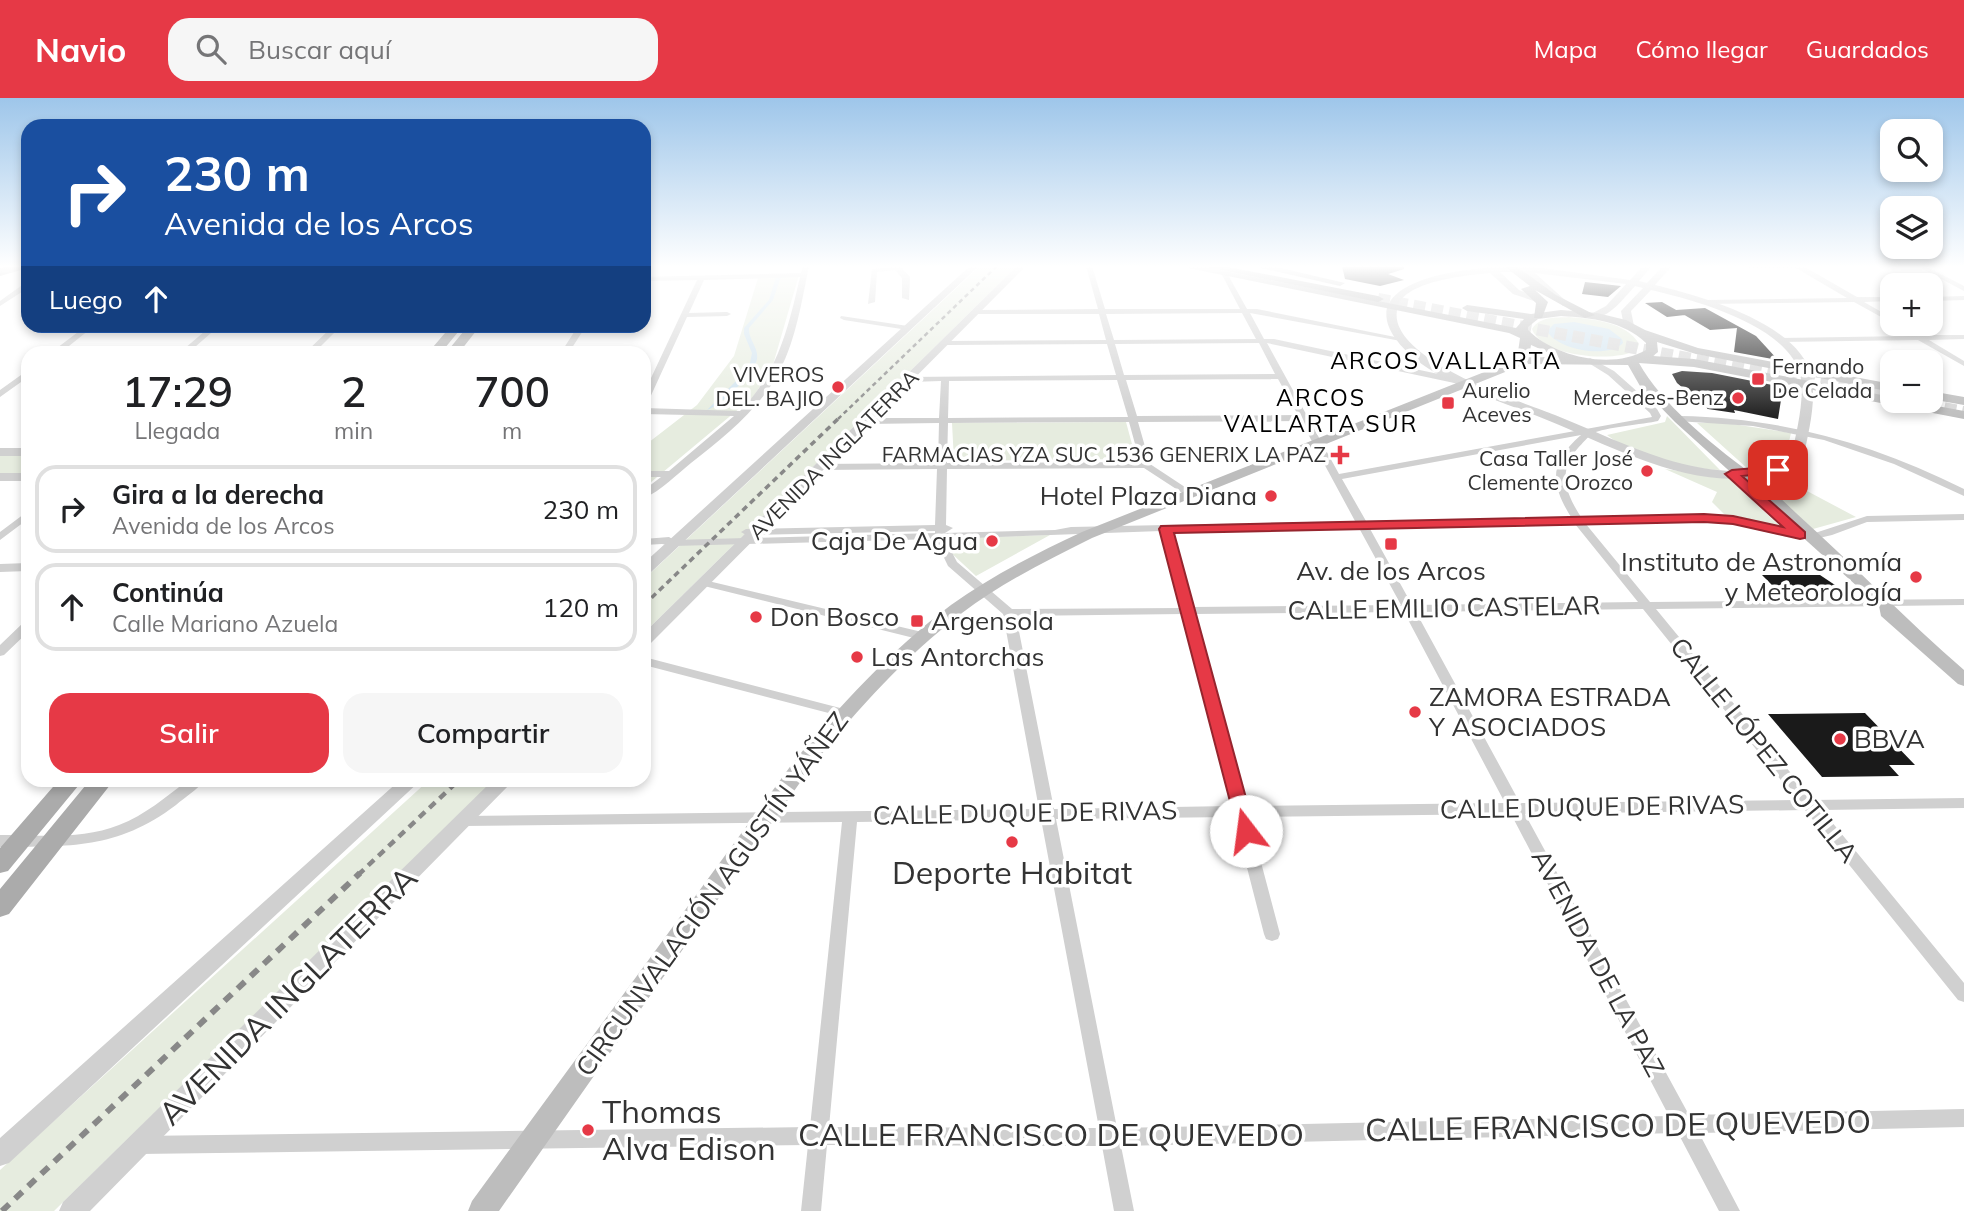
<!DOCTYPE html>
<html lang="es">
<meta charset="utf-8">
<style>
body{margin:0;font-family:Mulish,sans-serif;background:#f6f6f6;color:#202124;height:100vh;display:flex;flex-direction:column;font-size:26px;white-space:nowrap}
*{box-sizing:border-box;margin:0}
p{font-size:23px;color:#757577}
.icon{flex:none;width:38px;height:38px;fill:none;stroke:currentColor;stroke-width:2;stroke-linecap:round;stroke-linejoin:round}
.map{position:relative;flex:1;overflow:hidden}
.details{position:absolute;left:21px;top:248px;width:630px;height:441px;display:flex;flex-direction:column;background:#fff;border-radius:21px;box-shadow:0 4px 10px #0003}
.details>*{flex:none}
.hud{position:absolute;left:21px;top:21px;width:630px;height:214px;border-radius:21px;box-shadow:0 4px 10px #0003;background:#1a4fa0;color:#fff;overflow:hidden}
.controls{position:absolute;left:1880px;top:21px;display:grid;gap:14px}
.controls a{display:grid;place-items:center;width:63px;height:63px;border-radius:14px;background:#fff;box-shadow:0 4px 10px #0003;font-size:35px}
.pin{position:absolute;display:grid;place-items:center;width:60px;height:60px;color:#fff;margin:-30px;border-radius:14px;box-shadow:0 4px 10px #0006}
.me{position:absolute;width:77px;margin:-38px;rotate:345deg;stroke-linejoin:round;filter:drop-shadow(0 0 5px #0008)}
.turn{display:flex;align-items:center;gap:24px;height:147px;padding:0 28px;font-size:32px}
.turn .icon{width:91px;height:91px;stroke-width:2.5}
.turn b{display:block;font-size:49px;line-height:60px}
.then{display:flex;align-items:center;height:66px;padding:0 28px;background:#0003;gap:14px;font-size:26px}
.eta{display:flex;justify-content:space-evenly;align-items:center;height:119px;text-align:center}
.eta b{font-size:42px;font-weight:600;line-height:49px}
.primary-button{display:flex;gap:14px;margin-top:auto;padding:14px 28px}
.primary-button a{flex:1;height:80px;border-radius:21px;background:#e63946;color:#fff;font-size:28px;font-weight:600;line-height:80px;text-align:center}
.primary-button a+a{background:#f6f6f6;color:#202124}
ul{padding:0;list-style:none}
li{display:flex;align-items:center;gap:21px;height:88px;margin:0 14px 10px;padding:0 14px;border:4px solid #e0e0e0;border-radius:21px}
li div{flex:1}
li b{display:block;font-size:26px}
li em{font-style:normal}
header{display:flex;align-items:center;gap:42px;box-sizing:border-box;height:98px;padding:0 35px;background:#e63946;color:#fff}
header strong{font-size:33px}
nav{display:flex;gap:38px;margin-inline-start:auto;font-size:24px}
.search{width:490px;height:63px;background:#f6f6f6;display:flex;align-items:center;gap:18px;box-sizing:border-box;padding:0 24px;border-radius:21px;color:#757577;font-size:26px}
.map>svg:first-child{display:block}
</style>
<header>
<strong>Navio</strong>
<div class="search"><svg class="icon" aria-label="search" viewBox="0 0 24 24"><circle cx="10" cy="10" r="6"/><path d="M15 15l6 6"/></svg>Buscar aquí</div>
<nav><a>Mapa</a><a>Cómo llegar</a><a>Guardados</a></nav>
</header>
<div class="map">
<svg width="1964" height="1113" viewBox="0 0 1964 1113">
<rect width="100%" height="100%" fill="#fff"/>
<path fill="#e6ecdf" d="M980 168H1017L644 535V481Z
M799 177 772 270 753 299 644 390V348L697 307 734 258 758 180Z
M1569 219C1592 221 1627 224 1639 246L1637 252C1614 265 1542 259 1532 231 1540 218 1556 220 1569 219Z
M1667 318 1720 372C1687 371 1633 357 1607 337L1665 324Z
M1126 324 1136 361 954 363 952 325Z
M1697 325H1726L1791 335C1785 362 1780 374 1748 371Z
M0 358H28V375H0Z
M1665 371 1728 380 1782 430 1726 418 1712 404 1717 394Z
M1784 375 1792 385 1856 419 1813 431 1760 383Z
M1050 437 976 478 949 453 942 440Z
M428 683H493L54 1113H0V1072Z"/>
<path fill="#cfe2ee" d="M776 179H781L773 202 749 230C748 241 759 250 757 261 755 275 720 308 707 312L749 270 752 255 744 236V230L769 202Z
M1574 224 1609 231 1622 241 1623 245C1608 261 1557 252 1547 233L1554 226Z"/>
<path fill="#1a1a1a" d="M1342 168H1404V171L1388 176 1404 182 1380 188 1345 181Z
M1585 184 1621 188 1608 199 1582 196Z
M1662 204 1685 217 1667 219 1645 205Z
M1705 210 1756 238 1778 262 1734 254 1737 230 1710 232 1676 212Z
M1682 273 1712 275 1783 289 1778 321 1734 312 1735 315 1708 311 1677 285 1672 276Z
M1762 477H1820L1841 491H1776Z
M1865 615 1915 667H1889L1899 678 1822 679 1768 616Z"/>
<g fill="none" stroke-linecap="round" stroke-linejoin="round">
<path stroke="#d6d6d6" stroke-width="12" stroke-dasharray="12 6" stroke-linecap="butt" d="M1378 201 1880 297
M1909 303 1964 314"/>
<path fill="#d0d0d0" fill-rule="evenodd" d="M803 168H809C802 202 796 241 780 272 761 310 724 339 691 365 677 376 661 393 644 400V392L661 379H644V373H669L734 318 644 316V310L740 313C778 274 788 231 800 179L704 182 689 215 727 214 731 216 727 218 687 219 648 304 644 307V295L697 182 644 183V179L801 175Z
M900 168 910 179 909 202 902 200V180L895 172 877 174 875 204 868 206 872 171Z
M1086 168H1092L1105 211H1240L1221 175 1224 173 1227 175 1247 211H1257L1405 241 1401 243 1250 215 1264 241H1274L1462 281 1463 283 1459 286 1267 245 1339 376 1652 319 1650 315 1608 277 1587 264 1586 262 1590 260 1614 273 1657 311 1661 318 1658 323C1645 326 1602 330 1594 335 1588 338 1582 346 1578 350 1557 373 1566 396 1581 419L1704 417 1732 420 1787 433 1815 435 1867 418 1964 416V422L1867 424 1832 437 1815 441 1787 439 1732 426 1704 423 1585 425 1650 504 1964 501V507L1656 511 1813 702 1964 700V710L1822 712 1964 885V904L1958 902 1805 712 1525 716 1689 1017 1964 1011V1029L1699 1035 1740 1113H1719L1678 1035 1121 1048 1134 1113H1114L1102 1048 827 1047 821 1113H801L808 1047 139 1056 132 1054 129 1047 132 1040 139 1038 810 1029 842 724 464 728 459 727 457 723 459 719 464 718 1039 711 1003 516 948 468 935 441 674 448 662 446 644 447V441L669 439 674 442 935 435V433L746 437 741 434 746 431 935 427 937 371 819 372 814 369 819 366 938 365 939 325 867 326 862 323 867 320H939L941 283 910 284 906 281 907 279 1116 277 1107 246 947 247 943 245 947 243 1106 242 1099 216H978L974 214 978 212 1098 211ZM1242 215 1256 241 1114 242 1106 216ZM1259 245 1275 276 1124 277 1115 246ZM1278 281 1298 317 1137 318 1126 282ZM1117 282 1128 319 948 320 949 283ZM1301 323 1355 423 1071 429 1055 432 945 435 953 430 946 427 947 371 1144 370 1190 400 1194 399V395L1150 366 1138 324ZM1129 324 1140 364 947 365 948 325ZM1581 337C1549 365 1550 385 1571 419L1366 423 1342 381ZM1575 426 1638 504 1412 507 1369 429ZM1359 430 1401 507 1192 509 1172 433ZM1161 433 1181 510 1012 511 957 464 945 441ZM1643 511 1797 702 1520 705 1416 514ZM1404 514 1505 705 1246 708 1194 516ZM1183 516 1231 708 1054 711 1016 518ZM1511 716 1669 1018 1117 1030 1056 721 1234 719 1264 836 1266 841 1272 843 1278 841 1280 836 1249 719ZM1041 721 1099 1030 829 1029 857 724Z
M1744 168H1803L1857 199H1892V203L1864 204 1892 220V225L1854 204 1703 206 1702 204 1706 202 1847 200 1796 170H1747Z
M1917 168H1925L1964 188V193Z
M25 185H28V190L0 208V203Z
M1964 198V202L1930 203V199Z
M841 218 908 228 912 230 908 232 844 222 840 220Z
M1892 226H1901L1921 237H1964V241L1929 242 1964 263V268L1918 242 1780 244 1776 242 1780 240 1910 238Z
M86 228H94L59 256H49Z
M211 228H219L187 256H178Z
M333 228H341L313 256H304Z
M578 228H586L568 256H560Z
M28 272V279L0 299V292Z
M1680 318C1783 320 1872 345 1964 391V398L1894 366 1824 342 1753 328 1677 323 1676 321Z
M28 413V421L0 442V434Z
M704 482 922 534 928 538 922 542 700 487 698 485 700 483Z
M28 523V534L4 557 0 558V547L24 524Z
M644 559 844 611 851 615 844 619 644 567Z
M188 682H205C197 692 185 699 176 707 116 752 70 748 0 749V737C39 737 82 742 119 727 145 717 166 699 188 682Z"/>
<path fill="#d0d0d0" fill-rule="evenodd" d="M970 168H979L649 476 644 477V465Z
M1017 168H1026L649 547 644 549V535Z
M1484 168H1528L1630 182 1643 168H1652L1639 183 1647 185 1663 168H1672L1655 187C1701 198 1803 226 1812 281 1816 307 1808 336 1803 362 1795 370 1782 374 1770 377 1692 394 1616 350 1547 322 1500 302 1425 283 1395 240 1358 186 1450 173 1485 170ZM1500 174H1524L1563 208 1568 205 1566 203 1535 175 1626 186 1606 208 1591 216V220C1609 221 1623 201 1635 188L1643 190 1621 213 1624 228 1629 231 1634 228 1631 213 1651 192C1694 202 1793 228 1801 281 1804 307 1796 335 1791 360 1752 381 1706 373 1665 361 1628 349 1592 332 1555 317 1520 303 1381 260 1398 208 1406 183 1467 177 1490 175L1513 196 1540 205 1545 202 1519 192Z
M0 350H28V358H0Z
M0 375H28V383H0Z
M28 465V473L0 474V466Z
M400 682H421L9 1065 0 1068V1040Z
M493 682H514L90 1113H59L63 1104Z"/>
<path fill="#bdbdbd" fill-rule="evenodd" d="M1178 168H1199L1516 230 1524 221 1467 213 1462 210 1467 207 1531 216 1561 212 1597 215 1626 222 1645 232 1698 250 1892 286V294L1696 256 1657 244 1658 254 1653 258 1694 261 1892 299V303H1910L1964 313V321L1694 269 1639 265C1661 305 1711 346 1748 373 1765 385 1781 401 1796 415 1854 467 1906 522 1964 572V588L1958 586 1881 518 1879 508 1675 324 1640 288 1628 267 1525 266 1092 440C1048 462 1001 485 962 515 902 561 853 616 806 676L499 1113H468L472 1103 792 666C840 607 890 553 951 507 991 478 1037 455 1082 434L1517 261 1520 240 1509 235ZM1561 218C1592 220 1623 223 1646 245V252C1612 272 1555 259 1528 232V229L1538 221ZM1531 247 1558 259H1529Z
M1252 168H1272L1345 185 1340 188Z
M1930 293 1964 299V307L1930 301Z"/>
<path fill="#ababab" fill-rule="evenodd" d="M1201 168H1223L1378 198 1384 201 1378 204Z
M1504 168H1516L1556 197 1595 217 1585 220 1535 192 1548 204 1542 220H1534L1536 205 1521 191 1530 188Z
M451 228H463L440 256H427Z
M468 228H480L458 256H445Z
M59 682H83L8 773 0 775V750Z
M90 682H114L9 816 0 819V791Z"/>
<path fill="#9a9a9a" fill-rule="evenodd" d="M8 168H28V170L0 178V170Z"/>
<path stroke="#888" stroke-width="2.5" stroke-dasharray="4.5 3.5" stroke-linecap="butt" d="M838 321 997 168"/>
<path stroke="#888" stroke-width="3.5" stroke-dasharray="6 4.5" stroke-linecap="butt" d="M644 507 840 319"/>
<path stroke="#888" stroke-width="4.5" stroke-dasharray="8 6" stroke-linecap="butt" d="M358 777 459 682"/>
<path stroke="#888" stroke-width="6" stroke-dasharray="10 8" stroke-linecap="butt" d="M2 1113 360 775"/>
</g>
<linearGradient id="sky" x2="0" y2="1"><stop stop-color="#9ec6ea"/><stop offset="0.52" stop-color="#fff"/><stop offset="1" stop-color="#fff" stop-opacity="0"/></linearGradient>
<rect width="1964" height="324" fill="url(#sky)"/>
<path fill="#e63946" stroke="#96252e" stroke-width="2" d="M1778 368 1784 372 1783 374 1742 378 1805 434V440L1800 441 1733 426 1704 424 1174 435 1255 733 1252 738 1246 740 1239 738 1159 431 1161 428 1704 416 1733 418 1783 429 1725 376 1732 372Z"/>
<g fill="#e63946" stroke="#fff" stroke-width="2.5">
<rect x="1751" y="274" width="14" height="14" rx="3.5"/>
<circle cx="838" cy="289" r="7"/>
<circle cx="1738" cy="300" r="7"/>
<rect x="1441" y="298" width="14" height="14" rx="3.5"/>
<path d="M1336.5 346.5h7v7h7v7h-7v7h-7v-7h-7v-7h7z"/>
<circle cx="1647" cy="373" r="7"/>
<circle cx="1271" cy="398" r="7"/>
<circle cx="992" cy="443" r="7"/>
<rect x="1384" y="439" width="14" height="14" rx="3.5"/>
<circle cx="1916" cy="479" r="7"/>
<circle cx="756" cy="519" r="7"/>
<rect x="910" y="516" width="14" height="14" rx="3.5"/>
<circle cx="857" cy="559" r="7"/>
<circle cx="1415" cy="614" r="7"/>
<circle cx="1840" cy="641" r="7"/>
<circle cx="1012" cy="744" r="7"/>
<circle cx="588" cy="1032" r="7"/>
</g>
<g text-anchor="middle" stroke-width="7" stroke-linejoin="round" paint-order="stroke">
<g font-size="21" fill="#333" stroke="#fff" text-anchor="end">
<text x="1772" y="276" text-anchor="start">Fernando<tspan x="1772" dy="24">De Celada</tspan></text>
<text x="824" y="284">VIVEROS<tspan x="824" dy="24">DEL. BAJIO</tspan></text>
<text x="1462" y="300" text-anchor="start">Aurelio<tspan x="1462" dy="24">Aceves</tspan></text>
<text x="1724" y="307">Mercedes-Benz</text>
<text x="1326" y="364">FARMACIAS YZA SUC 1536 GENERIX LA PAZ</text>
<text x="1633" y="368">Casa Taller José<tspan x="1633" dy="24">Clemente Orozco</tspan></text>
</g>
<g font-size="21" fill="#333" stroke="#fff">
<text transform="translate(834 357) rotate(-45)" y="7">AVENIDA INGLATERRA</text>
</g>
<g font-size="23" letter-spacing="2" fill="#000" stroke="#fff">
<text x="1446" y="271">ARCOS VALLARTA</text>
<text x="1321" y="308">ARCOS<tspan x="1321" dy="26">VALLARTA SUR</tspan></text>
</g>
<g font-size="26" fill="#333" stroke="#fff" text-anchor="start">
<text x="1257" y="407" text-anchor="end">Hotel Plaza Diana</text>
<text x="978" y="452" text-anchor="end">Caja De Agua</text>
<text x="1902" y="473" text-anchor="end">Instituto de Astronomía<tspan x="1902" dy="30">y Meteorología</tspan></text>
<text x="1391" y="482" text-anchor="middle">Av. de los Arcos</text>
<text x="770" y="528">Don Bosco</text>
<text x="931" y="532">Argensola</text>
<text x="871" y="568">Las Antorchas</text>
<text x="1429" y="608">ZAMORA ESTRADA<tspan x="1429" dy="30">Y ASOCIADOS</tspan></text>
<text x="1854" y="650">BBVA</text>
</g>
<g font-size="26" fill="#333" stroke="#fff">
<text transform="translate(1444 510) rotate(-1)" y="9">CALLE EMILIO CASTELAR</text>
<text transform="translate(1764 652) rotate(51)" y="9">CALLE LÓPEZ COTILLA</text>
<text transform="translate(1592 709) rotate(-1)" y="9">CALLE DUQUE DE RIVAS</text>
<text transform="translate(1025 715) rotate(-1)" y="9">CALLE DUQUE DE RIVAS</text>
<text transform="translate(712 796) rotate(-54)" y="9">CIRCUNVALACIÓN AGUSTÍN YÁÑEZ</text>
<text transform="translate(1598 865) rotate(62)" y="9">AVENIDA DE LA PAZ</text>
</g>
<g font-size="32" fill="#333" stroke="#fff">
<text x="1012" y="786">Deporte Habitat</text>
<text x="602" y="1025" text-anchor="start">Thomas<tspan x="602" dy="37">Alva Edison</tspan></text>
</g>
<g font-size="32" fill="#333" stroke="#fff">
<text transform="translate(288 898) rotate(-45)" y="11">AVENIDA INGLATERRA</text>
<text transform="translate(1618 1028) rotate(-1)" y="11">CALLE FRANCISCO DE QUEVEDO</text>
<text x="1051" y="1048">CALLE FRANCISCO DE QUEVEDO</text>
</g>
</g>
</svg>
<div class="controls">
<a><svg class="icon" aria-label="search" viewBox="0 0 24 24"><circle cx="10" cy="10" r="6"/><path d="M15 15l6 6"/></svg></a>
<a><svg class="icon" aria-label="layers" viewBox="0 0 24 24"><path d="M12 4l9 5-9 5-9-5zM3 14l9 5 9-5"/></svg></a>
<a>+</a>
<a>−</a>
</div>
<div class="pin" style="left:1778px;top:372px;background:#d93025"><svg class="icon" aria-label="arrive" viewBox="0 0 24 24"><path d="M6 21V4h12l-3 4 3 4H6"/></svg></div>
<svg class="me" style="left:1246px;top:733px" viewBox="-20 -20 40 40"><circle r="19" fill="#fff"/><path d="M0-13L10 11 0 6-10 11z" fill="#e63946"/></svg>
<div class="hud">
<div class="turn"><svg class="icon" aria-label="right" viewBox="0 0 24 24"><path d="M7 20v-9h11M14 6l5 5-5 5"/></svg><div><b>230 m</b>Avenida de los Arcos</div></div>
<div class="then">Luego<svg class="icon" aria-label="ahead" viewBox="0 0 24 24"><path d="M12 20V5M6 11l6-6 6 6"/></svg></div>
</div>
<section class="details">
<div class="eta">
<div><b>17:29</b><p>Llegada</p></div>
<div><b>2</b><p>min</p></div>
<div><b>700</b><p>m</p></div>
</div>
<ul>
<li><svg class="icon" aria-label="right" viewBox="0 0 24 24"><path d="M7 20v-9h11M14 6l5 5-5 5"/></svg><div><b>Gira a la derecha</b><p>Avenida de los Arcos</p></div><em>230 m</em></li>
<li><svg class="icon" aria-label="ahead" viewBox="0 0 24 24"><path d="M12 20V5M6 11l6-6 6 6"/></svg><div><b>Continúa</b><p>Calle Mariano Azuela</p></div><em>120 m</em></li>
</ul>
<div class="primary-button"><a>Salir</a><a>Compartir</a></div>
</section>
</div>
